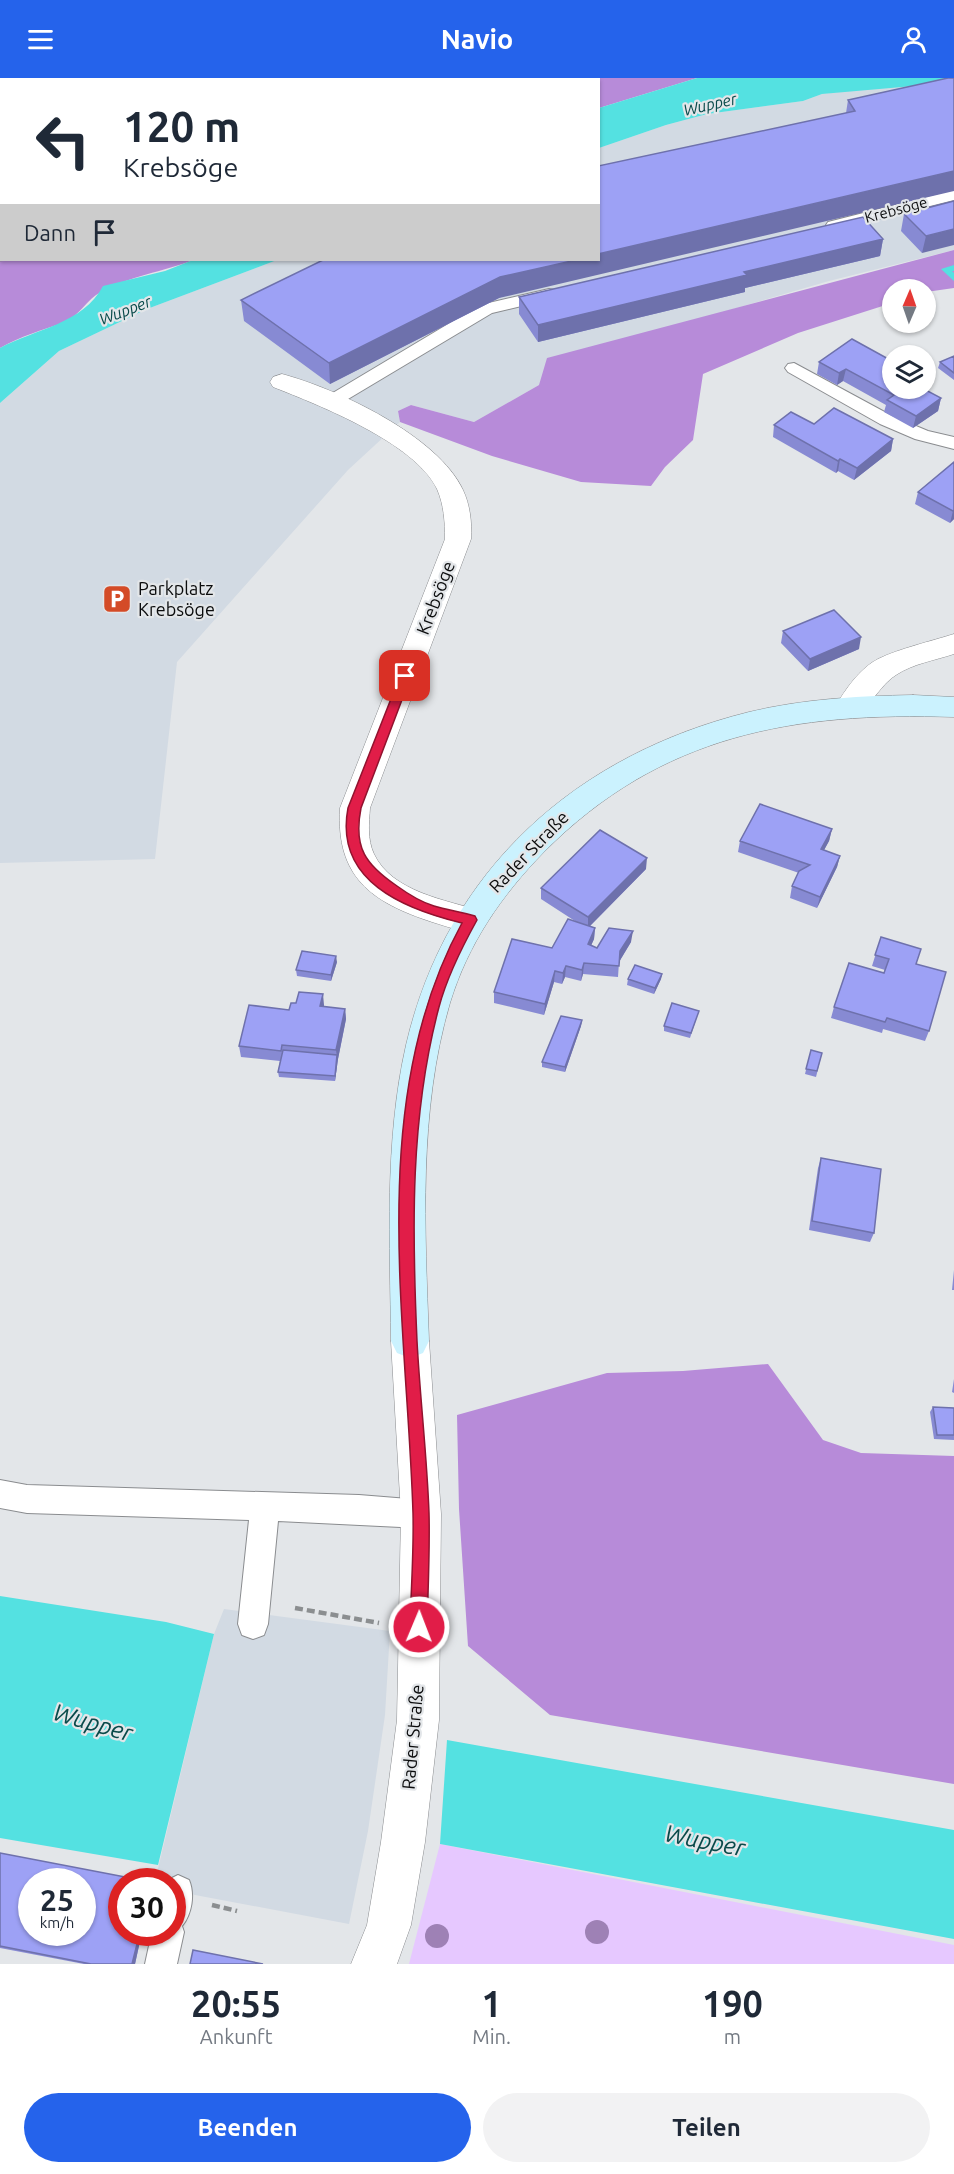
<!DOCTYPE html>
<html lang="de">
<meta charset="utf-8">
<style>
body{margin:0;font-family:Ubuntu,sans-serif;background:#f2f2f3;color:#1f2937;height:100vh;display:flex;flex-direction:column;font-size:22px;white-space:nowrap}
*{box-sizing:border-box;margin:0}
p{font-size:20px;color:#747a83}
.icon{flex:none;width:33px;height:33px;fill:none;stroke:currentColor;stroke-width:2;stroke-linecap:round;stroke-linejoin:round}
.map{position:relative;height:1886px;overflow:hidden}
.drawer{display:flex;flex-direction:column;background:#fff;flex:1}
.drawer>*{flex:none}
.hud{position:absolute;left:0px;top:0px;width:600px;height:183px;box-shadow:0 2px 4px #0004;background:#fff;color:#1f2937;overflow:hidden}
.needle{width:39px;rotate:2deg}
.fabs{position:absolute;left:882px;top:201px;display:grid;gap:12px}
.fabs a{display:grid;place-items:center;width:54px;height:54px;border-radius:50%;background:#fff;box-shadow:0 2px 4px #0004;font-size:30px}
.speed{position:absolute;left:18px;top:1790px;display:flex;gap:12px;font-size:30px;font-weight:700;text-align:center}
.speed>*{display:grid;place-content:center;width:78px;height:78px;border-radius:50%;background:#fff;box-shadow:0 2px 4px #0004;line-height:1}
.speed small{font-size:15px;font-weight:400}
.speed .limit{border:9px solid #d22;background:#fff;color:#111}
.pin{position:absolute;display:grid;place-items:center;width:51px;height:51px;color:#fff;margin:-26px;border-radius:12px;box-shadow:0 3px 9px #0006}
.me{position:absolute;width:66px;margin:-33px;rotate:1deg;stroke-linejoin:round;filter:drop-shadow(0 0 4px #0008)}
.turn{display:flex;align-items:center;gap:21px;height:126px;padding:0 24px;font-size:27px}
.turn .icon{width:78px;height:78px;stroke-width:2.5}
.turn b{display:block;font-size:42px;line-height:51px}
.then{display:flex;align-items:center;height:57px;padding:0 24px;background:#0003;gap:12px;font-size:22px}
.eta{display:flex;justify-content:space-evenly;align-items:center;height:102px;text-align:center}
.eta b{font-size:36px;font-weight:600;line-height:42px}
.action{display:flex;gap:12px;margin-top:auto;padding:12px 24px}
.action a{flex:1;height:69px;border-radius:36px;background:#2563eb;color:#fff;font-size:24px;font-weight:600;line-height:69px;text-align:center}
.action a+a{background:#f2f2f3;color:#1f2937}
header{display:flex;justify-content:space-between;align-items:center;height:78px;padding:0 24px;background:#2563eb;color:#fff;font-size:27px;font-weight:600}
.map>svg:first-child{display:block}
</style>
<header><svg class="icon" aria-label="menu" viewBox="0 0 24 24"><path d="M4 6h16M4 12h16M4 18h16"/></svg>Navio<svg class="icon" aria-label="person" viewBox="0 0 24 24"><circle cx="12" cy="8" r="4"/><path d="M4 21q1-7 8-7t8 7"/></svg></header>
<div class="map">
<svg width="954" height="1886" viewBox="0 0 954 1886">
<rect width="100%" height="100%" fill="#e3e6e9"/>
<path fill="#d2dae3" d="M954 3V172L829 203 689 244 539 307 474 344 411 327 398 333 400 344 348 392 177 584 155 781 0 785V325L59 273 147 231 277 182H598L599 70 666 47 707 36 803 23 822 16 846 13Z
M224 1531 390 1553 385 1637 368 1753 349 1846 195 1817 173 1811 172 1803H155L214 1556Z"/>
<path fill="#e6c8ff" d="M440 1766 954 1867V1886H409Z"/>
<path fill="#b78bd9" d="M0 0H697L599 30 598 2H2V182H193C163 194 129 198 101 214 87 221 79 238 65 244 43 252 21 258 0 270Z
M954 172V210L926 214V212H892V225L798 255 703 296 693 362 665 389 651 408 581 404 492 378 400 344 398 333 411 327 474 344 539 307 547 280Z
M768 1286 823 1362 861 1375 954 1378V1706L550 1637 468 1568 459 1431 457 1337 607 1295 683 1293Z"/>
<path fill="#54e1e1" d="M697 0H954L925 7 822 16 803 23 707 36 666 47 599 70V30Z
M193 182H277L147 231 59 273 0 325V270C35 251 83 246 103 208L165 193Z
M0 1518 166 1544 214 1556 158 1787 0 1760Z
M447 1662 954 1752V1861L440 1766Z"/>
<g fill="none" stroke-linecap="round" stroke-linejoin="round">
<path fill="#54e1e1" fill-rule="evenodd" d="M954 187V193H952L954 195V203L941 191Z"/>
<g stroke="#8a8c8f" stroke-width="2">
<path id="lane" d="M954 112V122L834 152 826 147 828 144Z
M549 211 555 212 558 216 555 220 492 235 338 327H326L323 323 326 319 480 227Z
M794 285 892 338 928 353 954 359V371L915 361 880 346 788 294 785 290 788 286Z
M0 1402 27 1407 359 1417 421 1422 431 1426 435 1436 431 1446 421 1450 278 1443 268 1546 264 1557 253 1561 242 1557 238 1546 249 1442 27 1435 0 1430Z
M178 1797 189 1802C195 1816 192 1836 182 1848L184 1854 177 1886H145L152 1854H172V1803H166Z"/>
</g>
<g stroke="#8a8c8f" stroke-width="1">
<path id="street" d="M420 0H443L419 2Z
M2 168V182H6L0 183Z
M282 296C338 311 438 358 463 412 470 427 472 444 471 461L370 730C369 745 367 761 374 776 392 814 446 822 481 833L486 842 481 851C464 856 449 849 432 844 371 824 336 799 340 730L445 461C445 444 444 427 437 411 415 365 319 327 273 309L270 304 273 299Z
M954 556V576C936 582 912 586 896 597 874 611 866 644 839 636L835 629C845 612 860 590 878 581 898 571 932 563 954 556Z
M410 1246 423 1251 429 1263 441 1436 439 1642 425 1764 411 1847 397 1886H351L367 1847 381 1764 397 1642 401 1436 391 1263 397 1251Z"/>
</g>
<g stroke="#8a8c8f" stroke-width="1">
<path id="secondary" d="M913 617 954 619V639C794 634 661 656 544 774 501 818 468 866 450 925 418 1034 425 1151 429 1263L423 1275 410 1280 397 1275 391 1263C390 1165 384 1064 406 967 447 791 576 677 749 634 803 621 858 618 913 617Z"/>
</g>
<path stroke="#8b8e90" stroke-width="3" stroke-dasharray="4.5 2" stroke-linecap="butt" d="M115 2 117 0"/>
<path stroke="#8b8e90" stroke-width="4.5" stroke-dasharray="8 4" stroke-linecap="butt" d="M295 1530 379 1545
M212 1827 237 1833"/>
<use href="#lane" fill="#fff" fill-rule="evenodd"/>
<use href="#street" fill="#fff" fill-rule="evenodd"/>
<use href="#secondary" fill="#cbf2fe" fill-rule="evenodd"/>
</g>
<g fill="#9e81b5">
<circle cx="597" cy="1854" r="12"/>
<circle cx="437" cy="1858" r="12"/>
</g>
<path fill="#878ad3" d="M948 0 499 220 330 306 244 243 241 222 846 35 848 22Z
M954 123 922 175 901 153 904 136Z
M883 161 880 178 745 210V214L538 264 519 236V219Z
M852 261 892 310 941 320 938 333 913 350 884 334 886 327 843 303 837 307 817 296 819 284Z
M954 278V302L938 290 940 284Z
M814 346 893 361 891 373 854 402 838 393 836 395 773 359 774 347Z
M954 384V441L950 445 915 426 918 414Z
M783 553 859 571 808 593 781 565Z
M832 751 829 763 824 772 840 778 837 789 817 830 790 820 792 808 799 795 738 774 740 763Z
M646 791 590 848 595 850 594 861 591 867 597 870 631 864 619 884 618 899 583 896 581 903 565 899 562 906 554 904 544 937 494 925V914L552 870 578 845 541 821V810Z
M881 859 916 886 929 953 925 963 883 951 882 955 831 940 834 929 884 895 885 892 872 888Z
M337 884 331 903 297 898 296 892Z
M662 896 661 901 654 916 627 907 628 901Z
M324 927V929L345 931 346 941 338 981 335 1003 279 999 278 994 280 983 241 979 239 968 289 932Z
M699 933 690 960 664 953V948Z
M582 942 581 948 565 994 542 989V984Z
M811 972 822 975 816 999 805 996Z
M821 1080 874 1155 870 1164 809 1152 818 1090Z
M954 1192V1212H952Z
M954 1301V1315L952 1314Z
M933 1329 954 1330V1362L934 1361 930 1334Z
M0 1775 142 1854 135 1886H84L0 1870Z"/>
<path fill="#6e71ac" d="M954 93V113L499 220 330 306 329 285 500 199 576 182H598V176Z
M954 151V167L922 175 926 158Z
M883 161 880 178 745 210V214L538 264V247L744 194Z
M846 291 843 303 837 307 839 295Z
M941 320 938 333 913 350 916 338Z
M893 361 891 373 854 402 857 390Z
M840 381 838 393 836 395 838 383Z
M954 432V441L950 445 953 433Z
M861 559 859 571 808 593 810 581Z
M832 751 829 763 818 783 821 771Z
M840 778 837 789 817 830 820 819Z
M647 780 646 791 588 850V839Z
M595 850 594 861 587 877 588 866Z
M633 853 631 864 619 884 620 873Z
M336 878 337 884 331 903V897Z
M584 885 583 896 581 903 582 892Z
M566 888 565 899 562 906 563 895Z
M555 893 554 904 544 937 545 926Z
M662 896 661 901 654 916 655 910Z
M323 916 324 927 322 939 320 928Z
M345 931 346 941 338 981 335 1003V998L337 979 336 972Z
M582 942 581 948 565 994V989Z
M140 1854H142L135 1886H132Z"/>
<path fill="#9da1f5" stroke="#6e71ac" stroke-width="1.5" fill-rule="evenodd" d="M948 0H954V93L598 176V88L855 33 848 22Z
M954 123V151L926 158 904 136Z
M863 139 883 161 744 194 747 197 538 247 519 219Z
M323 182H576L500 199 329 285 241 222Z
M852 261 892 283V310H922L941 320 916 338 887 322 894 317 846 291 839 295 819 284Z
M954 278V295L940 284Z
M834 330 893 361 857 390 840 381 838 383 774 347 791 334 814 346Z
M954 384V432L953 433 918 414Z
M834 532 861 559 810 581 783 553Z
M760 726 832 751 821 771 840 778 820 819 792 808 799 793 810 787 740 763Z
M600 752 647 780 588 839 541 810Z
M568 841 595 850 588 866 597 870 609 850 633 853 620 873 619 888 584 885 582 892 566 888 563 895 555 893 545 926 494 914 512 861 552 870Z
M881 859 921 871 916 886 946 894 929 953 887 940 885 944 834 929 849 885 884 895 889 881 875 877Z
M302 873 336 878 331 897 296 892Z
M635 887 662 896 655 910 628 901Z
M299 914 323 916 320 928 345 931 336 972 282 967 281 973 239 968 249 927 289 932 291 925H296Z
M672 925 699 933 691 955 664 948Z
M561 938 582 942 565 989 542 984Z
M283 972 337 977 335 998 278 994Z
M811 972 822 975 817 993 806 991Z
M821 1080 881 1091 874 1155 812 1143Z
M933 1329 954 1330V1357H937Z
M0 1775 146 1803H122V1854H140L132 1886H91L0 1868ZM32 1803H82V1854H32Z
M193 1872 263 1886H190Z"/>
<path fill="#e11d48" stroke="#92132f" stroke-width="1.5" d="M405 594 411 598 361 730C353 770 366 787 397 808 408 816 421 824 434 828 447 832 462 834 475 838L477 842C462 869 447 899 439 929 410 1038 412 1151 417 1263 420 1320 427 1378 429 1435 430 1473 428 1511 427 1549L425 1555 419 1557 413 1555 410 1549C411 1511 414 1473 413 1435 407 1242 365 1022 462 845 404 831 334 803 348 730L400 598Z"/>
<defs>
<g id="parking-square" transform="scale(1.5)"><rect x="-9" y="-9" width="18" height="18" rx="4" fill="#d44b27" stroke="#e3e6e9"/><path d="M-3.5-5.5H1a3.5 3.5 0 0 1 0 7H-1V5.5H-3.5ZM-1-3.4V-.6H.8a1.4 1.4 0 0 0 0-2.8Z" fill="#fff"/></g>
</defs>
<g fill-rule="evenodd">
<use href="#parking-square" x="117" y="521"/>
</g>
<g text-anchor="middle" stroke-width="4.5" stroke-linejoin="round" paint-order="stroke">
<g font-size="15" fill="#0b0c0d" stroke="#e3e6e9">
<text transform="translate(896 132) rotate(-15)" y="5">Krebsöge</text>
</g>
<g font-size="16" font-style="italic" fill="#094a4a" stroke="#e3e6e9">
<text transform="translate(710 26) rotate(-13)" y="6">Wupper</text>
<text transform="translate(125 232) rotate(-21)" y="6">Wupper</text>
</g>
<g font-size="18" fill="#0b0c0d" stroke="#e3e6e9" text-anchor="start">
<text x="138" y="517">Parkplatz<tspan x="138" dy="21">Krebsöge</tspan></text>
</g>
<g font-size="18" fill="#0b0c0d" stroke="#e3e6e9">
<text transform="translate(436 520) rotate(-69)" y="6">Krebsöge</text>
<text transform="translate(529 774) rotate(-46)" y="6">Rader Straße</text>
<text transform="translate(413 1659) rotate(-85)" y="6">Rader Straße</text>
</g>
<g font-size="24" font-style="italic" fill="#094a4a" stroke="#e3e6e9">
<text transform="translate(93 1645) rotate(16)" y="8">Wupper</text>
<text transform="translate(705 1763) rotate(11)" y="8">Wupper</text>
</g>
</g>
</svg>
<div class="fabs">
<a><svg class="needle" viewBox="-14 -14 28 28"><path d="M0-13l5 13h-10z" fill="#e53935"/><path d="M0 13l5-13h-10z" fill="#747a83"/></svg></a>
<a><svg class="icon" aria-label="layers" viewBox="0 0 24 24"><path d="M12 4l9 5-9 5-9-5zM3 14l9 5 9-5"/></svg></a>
</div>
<div class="speed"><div>25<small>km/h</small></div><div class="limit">30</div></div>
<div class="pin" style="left:405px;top:598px;background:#d93025"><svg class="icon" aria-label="arrive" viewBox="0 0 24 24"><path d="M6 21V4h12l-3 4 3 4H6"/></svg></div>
<svg class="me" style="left:419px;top:1549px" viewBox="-20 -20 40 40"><circle r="17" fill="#e11d48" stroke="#fff" stroke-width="3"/><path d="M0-11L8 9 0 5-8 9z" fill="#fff"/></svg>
<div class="hud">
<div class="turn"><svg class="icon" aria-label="left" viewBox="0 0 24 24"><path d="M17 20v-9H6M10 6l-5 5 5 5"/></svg><div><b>120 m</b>Krebsöge</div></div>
<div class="then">Dann<svg class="icon" aria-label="arrive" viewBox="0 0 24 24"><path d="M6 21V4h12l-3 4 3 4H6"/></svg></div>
</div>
</div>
<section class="drawer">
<div class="eta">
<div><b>20:55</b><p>Ankunft</p></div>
<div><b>1</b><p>Min.</p></div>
<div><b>190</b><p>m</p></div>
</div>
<div class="action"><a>Beenden</a><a>Teilen</a></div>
</section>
